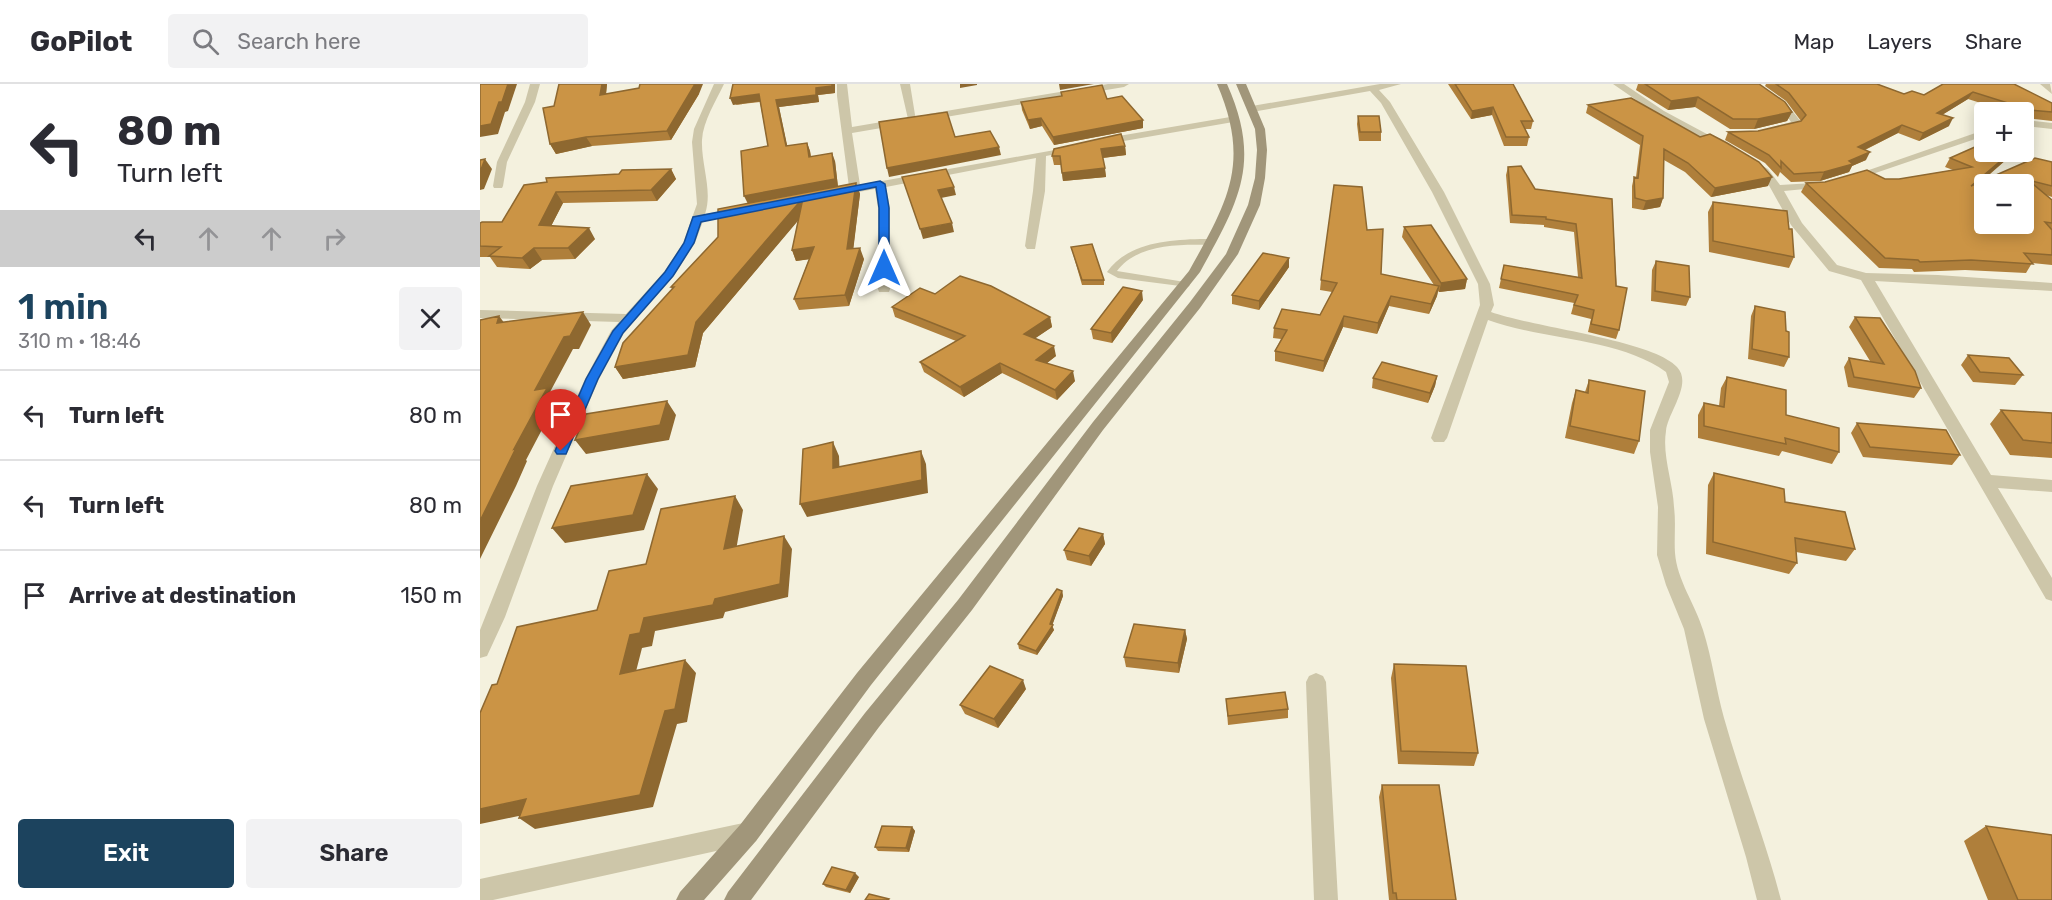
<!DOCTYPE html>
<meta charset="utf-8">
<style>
body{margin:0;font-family:Rubik,sans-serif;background:#f2f2f3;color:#2b2b33;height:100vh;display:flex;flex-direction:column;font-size:22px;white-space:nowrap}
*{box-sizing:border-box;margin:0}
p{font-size:20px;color:#7c7c81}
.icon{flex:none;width:33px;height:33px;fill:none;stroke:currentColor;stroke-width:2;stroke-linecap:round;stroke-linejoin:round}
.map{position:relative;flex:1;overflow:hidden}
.drawer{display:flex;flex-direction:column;background:#fff;width:480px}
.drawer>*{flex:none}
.top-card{background:#fff;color:#2b2b33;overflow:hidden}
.fabs{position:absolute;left:1494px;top:18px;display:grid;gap:12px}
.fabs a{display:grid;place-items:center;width:60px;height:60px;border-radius:6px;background:#fff;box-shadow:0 3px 15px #0003;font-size:30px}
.pin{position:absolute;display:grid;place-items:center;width:51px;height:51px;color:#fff;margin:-62px -26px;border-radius:50% 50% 50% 0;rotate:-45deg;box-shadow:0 0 6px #0007}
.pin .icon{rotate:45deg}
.me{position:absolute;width:66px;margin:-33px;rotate:0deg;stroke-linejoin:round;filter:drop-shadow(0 0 4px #0008)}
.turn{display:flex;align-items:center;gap:21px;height:126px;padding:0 18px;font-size:27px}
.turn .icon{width:78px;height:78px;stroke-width:2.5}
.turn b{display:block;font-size:42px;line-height:51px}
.lanes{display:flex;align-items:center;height:57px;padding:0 18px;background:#0003;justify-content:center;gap:30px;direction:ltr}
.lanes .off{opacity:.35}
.round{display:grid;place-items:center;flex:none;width:63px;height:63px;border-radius:6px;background:#f2f2f3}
.head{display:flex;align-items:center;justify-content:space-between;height:102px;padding:0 18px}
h1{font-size:36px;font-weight:600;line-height:45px;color:#1c435e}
.cta{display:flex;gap:12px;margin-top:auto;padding:12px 18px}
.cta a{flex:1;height:69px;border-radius:6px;background:#1c435e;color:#fff;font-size:24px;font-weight:600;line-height:69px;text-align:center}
.cta a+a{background:#f2f2f3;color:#2b2b33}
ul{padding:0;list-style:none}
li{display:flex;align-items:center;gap:18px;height:90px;padding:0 18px;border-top:2px solid #e1e1e2}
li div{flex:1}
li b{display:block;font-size:22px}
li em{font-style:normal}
header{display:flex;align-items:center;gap:36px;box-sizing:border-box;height:84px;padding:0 30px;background:#fff;border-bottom:2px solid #e1e1e2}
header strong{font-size:28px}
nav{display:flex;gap:33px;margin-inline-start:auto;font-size:21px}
.search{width:420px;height:54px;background:#f2f2f3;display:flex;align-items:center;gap:15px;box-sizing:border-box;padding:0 21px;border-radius:6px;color:#7c7c81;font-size:22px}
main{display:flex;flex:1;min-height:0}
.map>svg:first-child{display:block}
</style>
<header>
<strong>GoPilot</strong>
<div class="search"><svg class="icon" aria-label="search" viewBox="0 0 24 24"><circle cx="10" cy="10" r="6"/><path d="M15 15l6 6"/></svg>Search here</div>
<nav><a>Map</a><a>Layers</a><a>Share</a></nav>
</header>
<main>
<section class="drawer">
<div class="top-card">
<div class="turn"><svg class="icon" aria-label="left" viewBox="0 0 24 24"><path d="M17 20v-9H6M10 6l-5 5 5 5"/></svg><div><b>80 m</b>Turn left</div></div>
<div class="lanes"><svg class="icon" aria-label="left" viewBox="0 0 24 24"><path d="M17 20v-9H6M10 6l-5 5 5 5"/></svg><svg class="icon off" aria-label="ahead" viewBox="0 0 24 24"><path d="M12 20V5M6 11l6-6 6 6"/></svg><svg class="icon off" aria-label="ahead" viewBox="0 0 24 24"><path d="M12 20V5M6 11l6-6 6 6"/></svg><svg class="icon off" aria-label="right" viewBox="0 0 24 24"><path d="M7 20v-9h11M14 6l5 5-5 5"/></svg></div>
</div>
<div class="head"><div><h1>1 min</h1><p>310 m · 18:46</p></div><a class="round"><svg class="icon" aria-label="close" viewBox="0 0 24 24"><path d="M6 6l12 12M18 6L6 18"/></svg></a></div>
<ul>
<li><svg class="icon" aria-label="left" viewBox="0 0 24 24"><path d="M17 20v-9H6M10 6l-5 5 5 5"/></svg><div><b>Turn left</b></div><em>80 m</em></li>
<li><svg class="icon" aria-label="left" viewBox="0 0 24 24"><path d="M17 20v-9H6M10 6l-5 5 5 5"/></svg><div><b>Turn left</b></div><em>80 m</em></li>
<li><svg class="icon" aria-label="arrive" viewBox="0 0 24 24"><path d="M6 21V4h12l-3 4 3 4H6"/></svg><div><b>Arrive at destination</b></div><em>150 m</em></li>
</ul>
<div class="cta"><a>Exit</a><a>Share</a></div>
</section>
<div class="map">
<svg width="1572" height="816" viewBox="0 0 1572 816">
<rect width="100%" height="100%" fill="#f4f1de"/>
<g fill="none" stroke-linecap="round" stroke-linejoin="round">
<path fill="#cdc6a9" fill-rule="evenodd" d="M720 155H731L735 158 731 161C700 160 657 160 637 187L705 198 710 201 708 203 638 194 627 188C648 159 686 156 720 155Z"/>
<path fill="#cdc6a9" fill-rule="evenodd" d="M50 0H60L55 18 27 78 23 102 22 104H14L13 102 17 78 45 18Z
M234 0H244C236 17 223 37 222 56 221 81 233 107 225 130L260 124 266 127 260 130 223 137 215 159 195 190 144 249 119 295 73 402 25 533 7 572 0 574V546L57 402 105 295 131 247 139 238 0 234V226L146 230 184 188 203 159 217 120 212 58 214 45Z
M357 0H367L372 43 419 35 424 38 419 41 372 49 380 101 597 62V66L566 72 565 107 555 165H547L545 162 553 107 556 74 406 103 410 124V205L409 208H399L398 205V124L395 105 356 112 350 109 369 103 357 12Z
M420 0H430L436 37 428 35Z
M628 0H649L644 3 448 36 443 33 448 30Z
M921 0 899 6 910 18 964 108 1010 200 1014 221 1011 228C1052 243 1173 256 1197 283 1213 300 1188 328 1186 347 1182 372 1193 398 1194 423 1196 438 1194 454 1195 469 1197 496 1215 520 1223 546 1232 574 1236 605 1244 634 1261 695 1285 754 1301 816H1277L1266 773 1224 635 1204 545 1186 501 1177 471 1178 423 1170 368V346L1189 298 1186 288C1139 254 1062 256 1008 236L967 354 964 358H954L951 354 1000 221 998 200 952 108 901 19 890 7 772 28 767 25 772 22 900 0Z
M1133 0H1144L1184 27 1251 63 1242 65 1178 31Z
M1266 0C1288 0 1309 21 1321 38L1317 43 1293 47V43L1311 38 1303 26Z
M1560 0H1570L1572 10Z
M756 32 759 33V37L621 61 616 58 621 55Z
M1544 36 1572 39V45L1544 42Z
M1504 46V52L1375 96 1371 97 1366 94Z
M1276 78 1288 85 1300 101 1350 98 1351 100 1346 103 1304 107 1322 139 1357 181 1386 189 1458 191 1572 199V207L1395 197 1511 391 1572 396V408L1518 404 1572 494V517L1566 515 1381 196 1349 187 1311 141 1286 96 1271 81Z
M836 589 843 592 846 598 858 816H834L826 598 829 592Z
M268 738 276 741 279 749 276 757 268 760 13 816H0V795Z"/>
<path fill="#a1967a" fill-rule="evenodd" d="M737 0H747C782 79 759 117 720 188L391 601 276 757 224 816H196L200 808 260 741 377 589 709 187C748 117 771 79 737 0Z
M756 0H766L785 45 787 66 785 94 780 121 758 170 720 224 623 346 492 526 399 643 271 816H244L248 808 385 629 478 516 613 338 710 218 746 170 768 121 775 94 777 66 775 45Z"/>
</g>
<path fill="#af7f3b" d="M79 0H127L126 10H219L191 56 112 62 76 70 70 60 74 22Z
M355 0V9L338 11 339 18 299 23 307 62 327 59 330 67 331 73 355 77 358 103 376 99 380 110 373 165 384 175 369 222 319 226 314 215 329 175 316 177 312 166 318 136 223 249 215 283 143 295 135 283 192 205 191 203 238 153 268 119 288 62 280 18 253 21Z
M968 0H1033L1053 37 1051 45H1045L1049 53 1047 62H1024L1012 31 991 35Z
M1158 0H1279L1312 28 1307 37 1274 45H1250L1215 23 1188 26 1156 6Z
M1286 0H1397L1424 10 1444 11 1463 0 1572 19V37L1545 34 1544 33V28H1529L1488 15 1462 31 1469 42 1439 57 1418 49 1385 66 1386 76 1372 82 1369 88 1340 97 1311 98 1300 88 1298 93 1285 79 1245 56 1248 48 1278 47 1321 37 1306 17 1285 2Z
M627 15 663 36V44L574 61 562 42 550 45 542 26 541 18Z
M1108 21 1288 102 1231 113 1205 88 1184 76 1183 114 1180 123 1163 126 1152 124V102L1154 93H1156L1160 61 1106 29Z
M878 32 901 48V57H879L877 40Z
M645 62 646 71 623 74 626 93 583 97 581 81H574L572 72Z
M1504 68H1535L1501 98 1572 78V113L1566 111 1572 116V181L1552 179 1546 189 1485 186 1434 188 1432 185 1399 184 1321 108 1326 99 1419 95 1473 86 1465 83 1470 74Z
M1028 83 1055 105 1132 115 1139 246 1136 255 1108 248 1111 235 1091 230 1094 219 1019 204 1024 181 1098 193 1094 148 1064 143V141L1030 139 1026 91Z
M191 85 196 95 177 117 83 119 71 142 115 155 95 175 62 176 50 185 17 183 10 173H0V139L22 138 44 101 139 90Z
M1233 118 1309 145 1314 173 1309 184 1229 168 1228 128Z
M924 143 987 195 985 205 959 208 958 207 957 212 949 230 909 222 897 250 863 243 843 288 795 277V267L801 255 793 254 794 244 840 231 852 208 840 206 841 196 887 146 901 190 954 201 922 153Z
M591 163 624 196V201H602Z
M809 174V183L779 226 752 220V211Z
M1176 177 1210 213 1206 222 1171 217 1172 186Z
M455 210 570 233 572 243 555 254 576 272 567 279 595 297 577 316 522 289 484 313 444 288 440 278 476 257 415 233 412 223Z
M663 216 632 259 613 255 611 245Z
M1275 222 1306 247 1309 273 1304 283 1268 275 1271 232Z
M1375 233 1441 304 1434 314 1368 303 1364 283 1369 274 1390 277 1369 243Z
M1488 271 1543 291 1535 301 1493 298 1481 281Z
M957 292 955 302 948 319 892 304 893 294Z
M1247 293 1359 368 1352 380 1302 367 1299 372 1218 354V331L1224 319 1239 322 1241 304Z
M1109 296 1159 357 1154 370 1085 354 1092 319 1096 306 1105 308Z
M1521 326 1572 329V374L1530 371 1510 340Z
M1377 339 1480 371 1472 381 1383 373 1371 349Z
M1234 389 1305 418 1375 465 1366 477 1316 468 1317 479 1309 490 1226 470 1228 401Z
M623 450 625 460 611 482 587 476 584 466Z
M582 507 583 512 572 541 574 546 557 571 539 565 538 560Z
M705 546 707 555 699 589 646 583 644 573Z
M914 580 998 669 994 682 918 680 911 594Z
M546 605 518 644 485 630 480 621Z
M746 615 808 625V634L748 641Z
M902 701 976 816H909L899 713Z
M1506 742 1572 816H1508L1484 757Z
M432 743 435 747 429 768 398 767 395 763Z
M379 793 370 809 346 803 343 800Z"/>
<path fill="#8e6830" d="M28 0H37L28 27 25 28 18 50 0 53V42L19 18Z
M122 0H127L125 20 120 11Z
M215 0H223L219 10 191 56 187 47Z
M352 0H355V9L338 11 339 18 299 23 309 70 306 62 296 16 336 4Z
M480 0H497V1L480 4Z
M579 0H614L580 6Z
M1493 8 1488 15 1452 37 1457 29Z
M279 10 282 17 253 21 250 14Z
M1218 13 1215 23 1188 26 1191 17Z
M1013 23 1012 31 991 35 992 27Z
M1312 28 1307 37 1274 45 1278 35Z
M561 34 562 42 550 45 548 36Z
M1473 34 1469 42 1439 57 1443 49Z
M663 36V44L574 61 573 53Z
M1422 41 1418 49 1374 71 1378 63Z
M106 53 112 62 76 70 70 60Z
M327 59 330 67 332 81 329 73Z
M645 62 646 71 622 74 621 65Z
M519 63 521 71 409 93 407 84Z
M1390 68 1386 76 1372 82 1369 88 1340 97 1344 88Z
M1531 68H1535L1485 111 1491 102Z
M352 69 355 77 358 103 268 120 264 112Z
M5 75 12 85 4 105 0 106V88Z
M625 84 626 93 583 97 582 89Z
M191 85 196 95 177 117 171 106Z
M1292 93 1288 102 1231 113 1235 104Z
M376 99 380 110 372 176 367 165Z
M474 103 476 111 461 114 458 106Z
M76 108 83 119 66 152 59 141Z
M323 114 328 125 223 249 215 283 143 295 135 283 216 238Z
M1183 114 1180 123 1163 126 1166 117Z
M472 139 474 148 443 155 440 145Z
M109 144 115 155 95 175 88 164Z
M334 163 339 174 316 177 312 166Z
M54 164 62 176 50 185 42 174Z
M380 164 384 175 369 222 365 211Z
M809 174V183L779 226V217Z
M987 195 985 205 959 208 961 199Z
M959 202 957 212 949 230 951 220Z
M662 207 663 216 632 259 631 249Z
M911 212 909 222 897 250 898 239Z
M103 228 111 241 99 265H93L70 308 77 317 46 376 47 377 36 402 0 475V437L34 365 55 306 84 253Z
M19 232 29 245 17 239Z
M864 232 863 243 843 288 844 277Z
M570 233 572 243 547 260 544 250Z
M574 262 576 272 558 286 556 276Z
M520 279 522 289 484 313 480 303Z
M593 287 595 297 577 316 575 306Z
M957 292 955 302 948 319 950 309Z
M187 317 196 331 189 356 106 370 95 356Z
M353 358 359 372 360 397 353 384Z
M441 367 446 380 448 409 327 433 320 420Z
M167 390 178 405 164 446 85 459 72 444Z
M255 412 263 426 254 478 244 465Z
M623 450 625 460 611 482 609 472Z
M304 452 312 465 308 513 245 528 243 534 175 547 172 562 162 564 152 603 140 590 150 551 164 534 235 515Z
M582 507 583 512 572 542 574 546 557 571 556 567 570 540Z
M705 546 707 555 699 589 698 579Z
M205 576 216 589 207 638 197 640 173 723 55 745 39 734 185 627Z
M543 596 546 605 518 644 514 635Z
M46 715 62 727 0 740V725Z
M432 743 435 747 429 768 426 764Z
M375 789 379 793 370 809 366 806Z"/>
<path fill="#cb9445" stroke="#8e6830" stroke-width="1.5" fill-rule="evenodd" d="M0 0H28L22 18H19L11 40 0 42Z
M79 0H122L120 11 159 4 160 0H215L187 47 106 53 70 60 63 24 74 22Z
M253 0H352V2L336 4V11L296 16 306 62 327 59 329 73 352 69 355 95 264 112 261 67 288 62 279 10 250 14Z
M975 0H1033L1053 37H1041L1049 53H1026L1013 23 992 27Z
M1165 0H1279L1305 18 1312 28 1278 35H1253L1218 13 1191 17Z
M1296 0H1397L1424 10 1432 7 1444 11 1463 0H1534L1572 19V28L1550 26 1493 8 1457 29 1473 34 1443 49 1422 41 1378 63 1390 68 1369 77 1373 80 1344 88 1314 90 1301 77V84L1289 71 1248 48 1278 47 1321 37 1326 31 1309 9Z
M622 1 627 15 642 12 663 36 573 53 561 34 548 36 541 18 582 12 581 8Z
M1151 14 1220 53 1230 50 1247 59 1279 78 1292 93 1235 104 1208 79 1184 65 1183 114 1166 117 1155 114 1154 93 1158 94 1163 52 1108 21Z
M467 28 475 53 510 47 519 63 407 84 399 38Z
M878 32H899L901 48H880Z
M641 50 645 62 621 65 625 84 582 89 580 72H572L574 65Z
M1504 59V68H1531L1491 102 1555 74 1572 78V102L1548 96 1572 116V139L1565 138 1572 146V171L1544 169 1553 180 1491 176 1440 178 1438 176 1405 174 1326 99 1345 98 1387 86 1405 95H1419L1492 83 1470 74ZM1504 100H1544V140H1504Z
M5 75 0 88V76Z
M1041 82 1055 105 1132 115 1136 202 1147 204 1139 246 1111 240 1114 226 1094 221 1098 211 1021 195 1024 181 1102 194 1096 140 1066 135V133L1032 131 1028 83Z
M191 85 171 106 76 108 59 141 109 144 88 164H54L42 174 9 172 21 163 0 162V139L2 138H22L44 101 67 98 66 94 139 90 142 86Z
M466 85 474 103 458 106 472 139 440 145 422 93Z
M376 99 367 165 380 164 365 211 314 215 334 163 312 166 323 114 216 238 208 271 135 283 143 259 194 203H191L238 153V125Z
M854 101 882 103 887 146 903 145 901 190 959 202 951 220 911 212 898 239 864 232 844 277 795 267 807 246 794 244 802 225 840 231 857 199 841 196Z
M1233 118 1307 127 1309 145H1312L1314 173 1233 157Z
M951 141 987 195 961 199 924 143Z
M612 160 624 196H602L591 163Z
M783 169 809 174 779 217 752 211Z
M1176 177 1209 182 1210 213 1175 207Z
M480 192 511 202 570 233 544 250 574 262 556 276 593 287 575 306 520 279 480 303 440 278 485 252 412 223 440 204 455 210Z
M643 203 662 207 631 249 611 245Z
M1275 222 1305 228 1306 247 1309 248V273L1272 265Z
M103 228 90 252 84 253 55 306 67 304 34 365 36 364 0 437V236L19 232 17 239Z
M1375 233 1400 234 1435 287 1441 304 1374 293 1369 274 1404 280Z
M1488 271 1529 274 1543 291 1500 288Z
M902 278 957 292 950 309 893 294Z
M1247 293 1306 306V331L1359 344V368L1305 354 1306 360 1224 342V319L1244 323Z
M1109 296 1165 307 1159 357 1090 342 1096 306 1108 309Z
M187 317 180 341 95 356 106 330Z
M1521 326 1572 329V359L1543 356Z
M1377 339 1466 346 1480 371 1390 363Z
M353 358V384L441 367 442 396 320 420 323 365Z
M1234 389 1304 405 1305 418 1365 428 1375 465 1315 454 1317 479 1233 458Z
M167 390 153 431 72 444 91 402Z
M255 412 244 465 304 452 300 500 235 515 233 521 164 534 160 549 150 551 140 590 205 576 195 625 185 627 160 711 39 734 46 715 0 725V629L12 601 17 600 37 543 117 526 129 487 166 480 181 425Z
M599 444 623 450 609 472 584 466Z
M577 505 582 507 570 540 573 541 556 567 538 560Z
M654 540 705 546 698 579 644 573Z
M914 580 986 582 998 669 921 667Z
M510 582 543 596 514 635 480 621Z
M805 608 808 625 748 632 746 615Z
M902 701H959L976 816H917L916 809H913Z
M402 742 432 743 426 764 395 763Z
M1506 742 1572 751V816H1538Z
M352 783 375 789 366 806 343 800Z
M389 810 409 815 408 816H385Z"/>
<path fill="#1a73e8" stroke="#114b97" stroke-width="1.5" d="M400 97 405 100 409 124V184L404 188 399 184V124L396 103 221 138 214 159 193 192 143 249 118 295 86 370H77L75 367 106 295 133 247 185 188 204 159 213 133Z"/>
</svg>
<div class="fabs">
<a>+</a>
<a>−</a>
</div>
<div class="pin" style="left:81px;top:367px;background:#d93025"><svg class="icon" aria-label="arrive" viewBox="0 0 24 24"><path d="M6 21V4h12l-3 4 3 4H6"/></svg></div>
<svg class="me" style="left:404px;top:184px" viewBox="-20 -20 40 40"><path d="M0-17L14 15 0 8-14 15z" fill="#1a73e8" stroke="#fff" stroke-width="4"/></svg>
</div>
</main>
